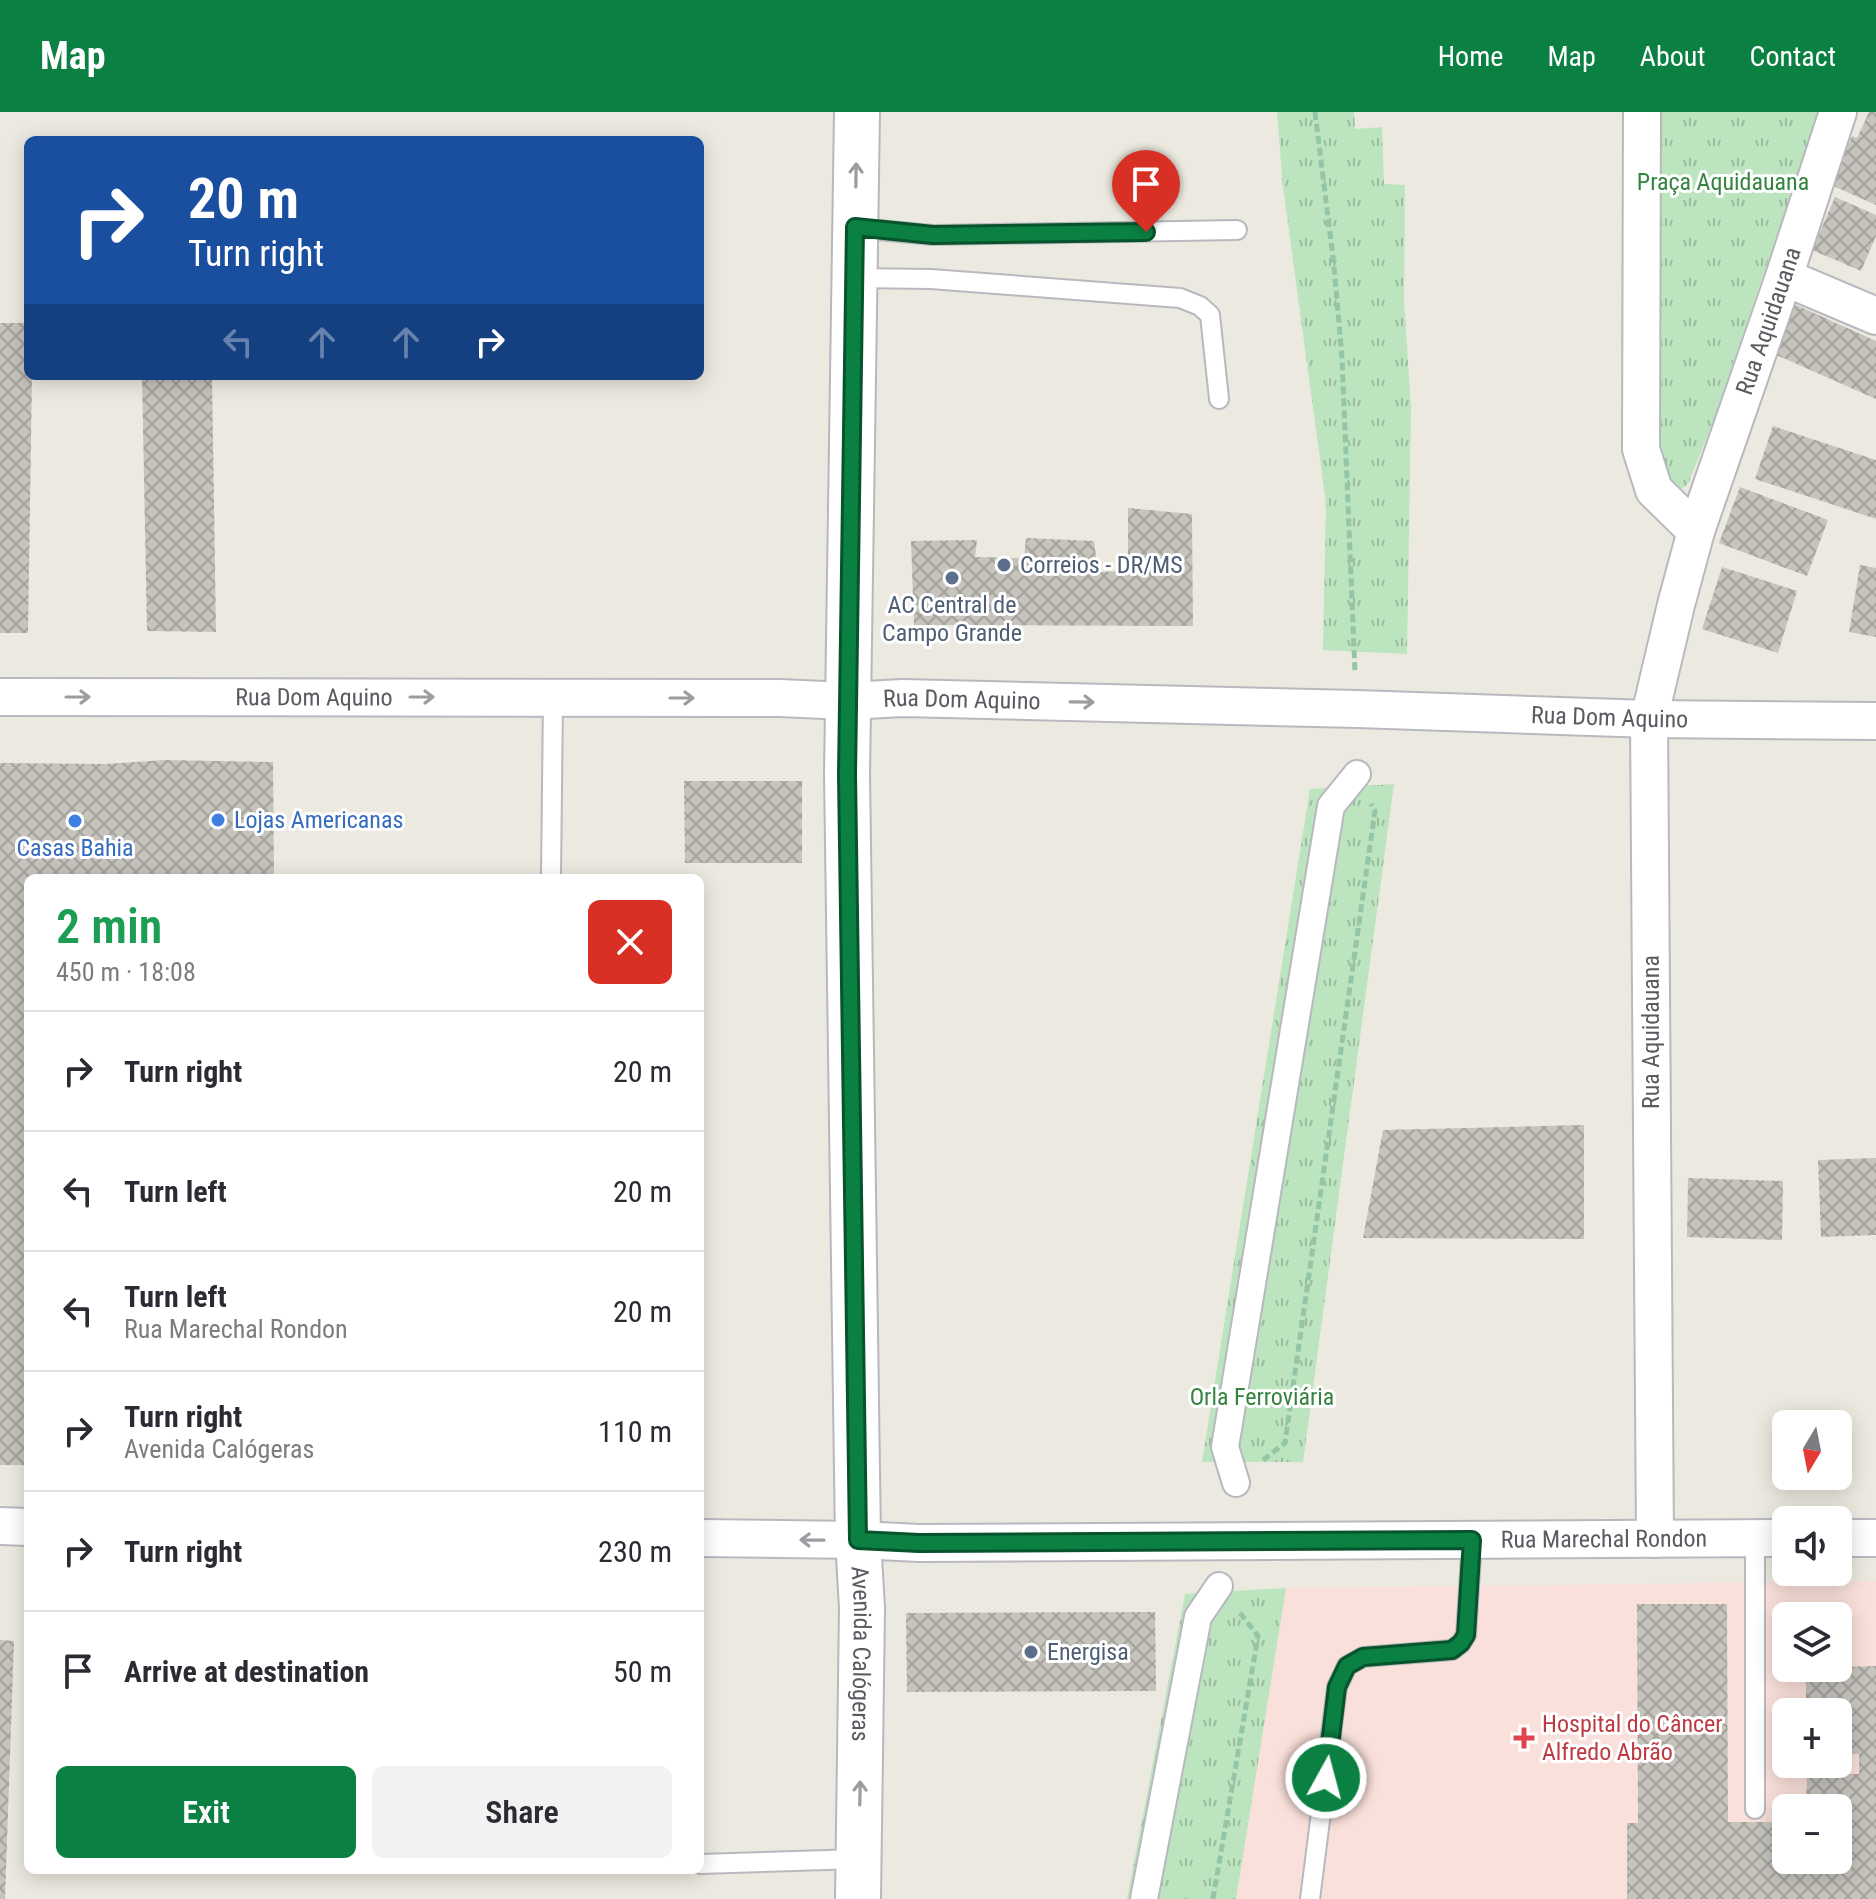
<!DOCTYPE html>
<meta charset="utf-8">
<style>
body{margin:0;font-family:"Roboto Condensed",sans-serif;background:#f2f2f3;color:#2b2b33;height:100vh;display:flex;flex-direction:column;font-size:30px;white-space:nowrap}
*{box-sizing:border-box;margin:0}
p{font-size:26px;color:#7c7c81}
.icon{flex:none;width:44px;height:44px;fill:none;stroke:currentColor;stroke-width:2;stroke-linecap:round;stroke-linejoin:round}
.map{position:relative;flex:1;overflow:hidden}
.sheet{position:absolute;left:24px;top:762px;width:680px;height:1000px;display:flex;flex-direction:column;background:#fff;border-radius:12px;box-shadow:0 4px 20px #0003}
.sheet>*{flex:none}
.top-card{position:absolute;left:24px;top:24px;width:680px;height:244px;border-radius:12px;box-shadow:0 4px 20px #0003;background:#1a4fa0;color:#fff;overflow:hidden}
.needle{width:52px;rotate:190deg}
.controls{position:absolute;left:1772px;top:1298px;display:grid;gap:16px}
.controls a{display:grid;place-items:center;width:80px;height:80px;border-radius:12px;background:#fff;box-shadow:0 4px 20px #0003;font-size:40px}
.pin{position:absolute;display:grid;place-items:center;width:68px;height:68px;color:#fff;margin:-82px -34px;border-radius:50% 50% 50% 0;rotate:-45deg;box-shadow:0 0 8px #0007}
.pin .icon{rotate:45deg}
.me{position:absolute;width:88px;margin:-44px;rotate:7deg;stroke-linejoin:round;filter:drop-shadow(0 0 6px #0008)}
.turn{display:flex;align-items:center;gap:28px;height:168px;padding:0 32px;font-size:36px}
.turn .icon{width:104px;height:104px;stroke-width:2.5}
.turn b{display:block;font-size:56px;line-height:68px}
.lanes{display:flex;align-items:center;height:76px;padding:0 32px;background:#0003;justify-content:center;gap:40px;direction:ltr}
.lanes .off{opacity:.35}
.round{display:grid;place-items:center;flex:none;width:84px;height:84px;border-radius:12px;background:#f2f2f3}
.overview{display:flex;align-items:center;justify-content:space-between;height:136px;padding:0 32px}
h1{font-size:48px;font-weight:600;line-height:60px;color:#1e9e55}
.button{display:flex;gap:16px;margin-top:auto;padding:16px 32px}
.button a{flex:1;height:92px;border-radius:12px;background:#0b8043;color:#fff;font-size:32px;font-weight:600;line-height:92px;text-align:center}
.button a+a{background:#f2f2f3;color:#2b2b33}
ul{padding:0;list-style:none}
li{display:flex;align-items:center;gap:24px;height:120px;padding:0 32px;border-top:2px solid #e1e1e2}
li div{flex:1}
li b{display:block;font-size:30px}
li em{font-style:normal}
header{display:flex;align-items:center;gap:48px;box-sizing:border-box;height:112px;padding:0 40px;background:#0b8043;color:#fff}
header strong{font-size:38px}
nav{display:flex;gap:44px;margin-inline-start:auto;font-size:28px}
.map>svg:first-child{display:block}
</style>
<header>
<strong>Map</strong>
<nav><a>Home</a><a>Map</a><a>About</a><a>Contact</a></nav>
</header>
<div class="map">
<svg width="1876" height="1787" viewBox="0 0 1876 1787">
<defs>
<pattern id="grass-tufts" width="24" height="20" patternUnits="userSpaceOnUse" patternTransform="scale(2)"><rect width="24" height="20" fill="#bbe4bf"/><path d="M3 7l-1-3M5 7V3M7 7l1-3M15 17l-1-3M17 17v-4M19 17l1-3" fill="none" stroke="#9bbc9f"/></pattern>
<pattern id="building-cross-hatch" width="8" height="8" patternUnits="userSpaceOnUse" patternTransform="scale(2)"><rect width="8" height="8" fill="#c6c4bd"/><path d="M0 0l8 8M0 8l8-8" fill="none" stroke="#a4a29d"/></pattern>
</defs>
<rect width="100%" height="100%" fill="#eceae0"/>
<path fill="#fae0da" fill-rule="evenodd" d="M1876 1469V1787H1236L1286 1476ZM1786 1504H1838V1556H1786ZM1786 1600H1838V1652H1786ZM1786 1696H1838V1748H1786Z"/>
<path fill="url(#grass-tufts)" d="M1277 0H1354L1355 17 1382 15 1384 72 1405 73 1404 188 1411 296 1407 542 1323 538 1326 391 1283 75Z
M1654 0H1819L1713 310 1688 372 1673 382 1660 377Z
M1394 672 1303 1350H1202L1310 677Z
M1286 1476 1236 1787H1127L1185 1482Z"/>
<path fill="url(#building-cross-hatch)" d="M1869 0H1876V93L1831 73 1852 24 1857 26Z
M1835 85 1876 103V124L1861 159 1812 138Z
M1794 192 1876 229V287L1772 241Z
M0 211H28V264H32L28 521H0Z
M142 264H212L216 520 147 519Z
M1773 314 1876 348V407L1755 367Z
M1740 375 1828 408 1807 464 1719 431Z
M1128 396 1192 402 1193 514 914 513 911 429 977 428 975 445 1024 446 1026 426 1094 429 1098 460 1128 459Z
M1860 453 1876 456V525L1849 520Z
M1722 455 1797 479 1778 541 1702 517Z
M165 648 273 650 274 766H28V1353H0V651L105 652Z
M684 669H802V751H685Z
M1584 1013V1127L1363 1126 1383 1018Z
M1876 1046V1123L1821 1125 1818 1048Z
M1688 1066 1783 1069 1782 1128 1687 1125Z
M1637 1492H1727L1728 1710H1786V1748H1838V1696H1806L1807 1662H1859V1642L1838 1643V1600H1806V1556L1876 1554V1787H1627V1711H1638Z
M1155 1500 1156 1579 907 1580 906 1501Z
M0 1528 14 1529 5 1787H0Z"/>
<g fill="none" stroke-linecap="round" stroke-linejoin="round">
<g stroke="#b8b9bf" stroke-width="22">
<path id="service" d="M856 116 933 123 1237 118
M854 166 931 167 1180 186 1200 194 1210 203 1219 287
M551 766 553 586
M1755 1697V1427
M700 1752 859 1747
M1310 1787 1337 1575 1347 1554 1363 1545 1452 1538 1461 1531 1466 1523 1472 1428"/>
</g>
<g stroke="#b8b9bf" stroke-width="30">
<path id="pedestrian" d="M1236 1371 1225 1335 1331 694 1357 662
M1144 1787 1198 1505 1219 1474"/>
</g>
<g stroke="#b8b9bf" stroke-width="40">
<g id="minor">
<path d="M1642 0 1641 337 1654 378 1696 419"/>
<path d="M1784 165 1876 204"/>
<path id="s1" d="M0 585 780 586 847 589 903 586 1357 597 1649 607 1876 609"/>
<path d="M0 1414 28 1415"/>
<path id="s2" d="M700 1426 858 1428 919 1431 1786 1426"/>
<path d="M1838 1426H1876"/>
<path id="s3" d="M1655 1427 1649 607 1676 493 1696 419 1784 165 1838 0"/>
</g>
</g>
<g stroke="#b6b8bf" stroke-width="48">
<g id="secondary">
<path id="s4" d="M857 0 847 662 858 1428 862 1496 858 1787"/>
</g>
</g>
<path stroke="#95c5a7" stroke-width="5" stroke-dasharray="8 4" stroke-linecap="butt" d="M1315 0 1334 154 1342 246 1355 561
M1263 1348 1285 1331 1375 699 1371 692
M1213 1787 1258 1524 1240 1501"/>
<use href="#service" stroke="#fff" stroke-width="18"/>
<use href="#pedestrian" stroke="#fff" stroke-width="26"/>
<use href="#minor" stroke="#fff" stroke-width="36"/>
<use href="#secondary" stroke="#fff" stroke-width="44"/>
</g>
<defs><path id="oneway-shaft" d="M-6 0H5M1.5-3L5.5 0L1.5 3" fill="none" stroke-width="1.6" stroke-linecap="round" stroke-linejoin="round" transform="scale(2)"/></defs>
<g stroke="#9b9da0">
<use href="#oneway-shaft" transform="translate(856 63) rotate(-89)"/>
<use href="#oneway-shaft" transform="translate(78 585)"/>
<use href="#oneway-shaft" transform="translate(422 585)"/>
<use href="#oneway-shaft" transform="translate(682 586)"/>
<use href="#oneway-shaft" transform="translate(1082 590) rotate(1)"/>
<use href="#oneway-shaft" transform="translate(812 1428) rotate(-179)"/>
<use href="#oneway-shaft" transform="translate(860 1681) rotate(-89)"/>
</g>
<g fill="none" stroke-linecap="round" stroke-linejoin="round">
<g stroke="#07532c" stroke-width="20">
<path id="route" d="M1146 120 933 123 855 115 847 662 858 1428 919 1431 1472 1428 1466 1523 1461 1531 1452 1538 1363 1545 1347 1554 1337 1575 1326 1666"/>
</g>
<use href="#route" stroke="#0b8043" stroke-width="14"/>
</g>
<g fill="#5c6f8a" stroke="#fff" stroke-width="3">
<circle cx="1004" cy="453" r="8"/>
<circle cx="952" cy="466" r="8"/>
<circle cx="1031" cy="1540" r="8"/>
</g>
<g fill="#3f7fe0" stroke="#fff" stroke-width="3">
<circle cx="218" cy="708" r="8"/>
<circle cx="75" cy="709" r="8"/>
</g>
<path fill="#e0444e" stroke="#fff" stroke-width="3" d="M1520 1614h8v8h8v8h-8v8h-8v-8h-8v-8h8z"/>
<g text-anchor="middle" stroke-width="6" stroke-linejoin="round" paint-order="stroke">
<g font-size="24" fill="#348440" stroke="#fff">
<text x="1723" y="78">Praça Aquidauana</text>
<text x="1262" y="1293">Orla Ferroviária</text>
</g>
<g font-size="24" fill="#595b61" stroke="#fff">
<text dy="8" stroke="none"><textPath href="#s3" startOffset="1236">Rua Aquidauana</textPath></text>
<text dy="8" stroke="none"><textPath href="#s1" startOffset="314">Rua Dom Aquino</textPath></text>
<text dy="8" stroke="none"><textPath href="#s1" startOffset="962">Rua Dom Aquino</textPath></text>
<text dy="8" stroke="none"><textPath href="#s1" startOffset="1610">Rua Dom Aquino</textPath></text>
<text transform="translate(1651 920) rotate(-90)" y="8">Rua Aquidauana</text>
<text dy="8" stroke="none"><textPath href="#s2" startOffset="904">Rua Marechal Rondon</textPath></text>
<text dy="8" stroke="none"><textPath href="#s4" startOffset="1542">Avenida Calógeras</textPath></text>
</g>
<g font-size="24" fill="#4e5e75" stroke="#fff" text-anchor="start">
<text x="1020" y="461">Correios - DR/MS</text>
<text x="952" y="501" text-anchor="middle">AC Central de<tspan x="952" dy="28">Campo Grande</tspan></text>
<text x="1047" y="1548">Energisa</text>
</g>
<g font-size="24" fill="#366cbe" stroke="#fff" text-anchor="start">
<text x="234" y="716">Lojas Americanas</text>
<text x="75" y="744" text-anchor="middle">Casas Bahia</text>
</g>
<g font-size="24" fill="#be3a42" stroke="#fff" text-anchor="start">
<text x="1542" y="1620">Hospital do Câncer<tspan x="1542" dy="28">Alfredo Abrão</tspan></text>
</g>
</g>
</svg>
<div class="controls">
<a><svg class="needle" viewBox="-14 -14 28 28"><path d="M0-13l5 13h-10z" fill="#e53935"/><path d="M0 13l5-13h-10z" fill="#7c7c81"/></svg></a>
<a><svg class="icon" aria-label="sound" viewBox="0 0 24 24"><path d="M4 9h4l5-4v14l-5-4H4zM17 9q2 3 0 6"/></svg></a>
<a><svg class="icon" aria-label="layers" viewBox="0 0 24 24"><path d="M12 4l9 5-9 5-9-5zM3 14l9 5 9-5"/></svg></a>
<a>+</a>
<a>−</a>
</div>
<div class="pin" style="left:1146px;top:120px;background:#d93025"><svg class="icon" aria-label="arrive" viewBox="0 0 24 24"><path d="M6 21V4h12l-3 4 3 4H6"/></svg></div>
<svg class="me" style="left:1326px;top:1666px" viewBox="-20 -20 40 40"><circle r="17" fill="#0b8043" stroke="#fff" stroke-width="3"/><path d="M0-11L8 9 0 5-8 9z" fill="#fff"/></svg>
<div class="top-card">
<div class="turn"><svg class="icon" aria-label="right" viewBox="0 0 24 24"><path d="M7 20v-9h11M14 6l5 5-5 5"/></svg><div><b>20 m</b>Turn right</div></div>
<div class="lanes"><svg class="icon off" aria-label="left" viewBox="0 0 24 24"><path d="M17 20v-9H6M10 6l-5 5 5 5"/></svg><svg class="icon off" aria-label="ahead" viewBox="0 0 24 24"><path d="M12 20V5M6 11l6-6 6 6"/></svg><svg class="icon off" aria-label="ahead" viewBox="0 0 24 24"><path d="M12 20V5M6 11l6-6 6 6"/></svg><svg class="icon" aria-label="right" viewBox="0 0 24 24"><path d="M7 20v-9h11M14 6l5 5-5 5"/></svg></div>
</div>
<section class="sheet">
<div class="overview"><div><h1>2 min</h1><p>450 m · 18:08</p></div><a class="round" style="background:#d93025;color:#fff"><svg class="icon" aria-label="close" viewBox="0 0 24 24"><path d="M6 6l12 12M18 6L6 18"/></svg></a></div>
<ul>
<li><svg class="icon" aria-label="right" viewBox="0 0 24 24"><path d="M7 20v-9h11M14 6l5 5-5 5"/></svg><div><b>Turn right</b></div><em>20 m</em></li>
<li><svg class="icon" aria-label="left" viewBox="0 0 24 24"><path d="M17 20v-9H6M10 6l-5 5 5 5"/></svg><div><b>Turn left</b></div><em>20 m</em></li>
<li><svg class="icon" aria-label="left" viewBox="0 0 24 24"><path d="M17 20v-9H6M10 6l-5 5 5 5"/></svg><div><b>Turn left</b><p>Rua Marechal Rondon</p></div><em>20 m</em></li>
<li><svg class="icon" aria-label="right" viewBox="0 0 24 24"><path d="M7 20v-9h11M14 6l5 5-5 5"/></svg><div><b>Turn right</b><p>Avenida Calógeras</p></div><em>110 m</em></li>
<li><svg class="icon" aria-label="right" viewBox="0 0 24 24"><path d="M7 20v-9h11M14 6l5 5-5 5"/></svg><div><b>Turn right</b></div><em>230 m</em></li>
<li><svg class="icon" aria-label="arrive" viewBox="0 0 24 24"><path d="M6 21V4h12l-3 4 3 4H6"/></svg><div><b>Arrive at destination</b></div><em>50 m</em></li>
</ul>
<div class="button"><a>Exit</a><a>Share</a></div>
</section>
</div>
